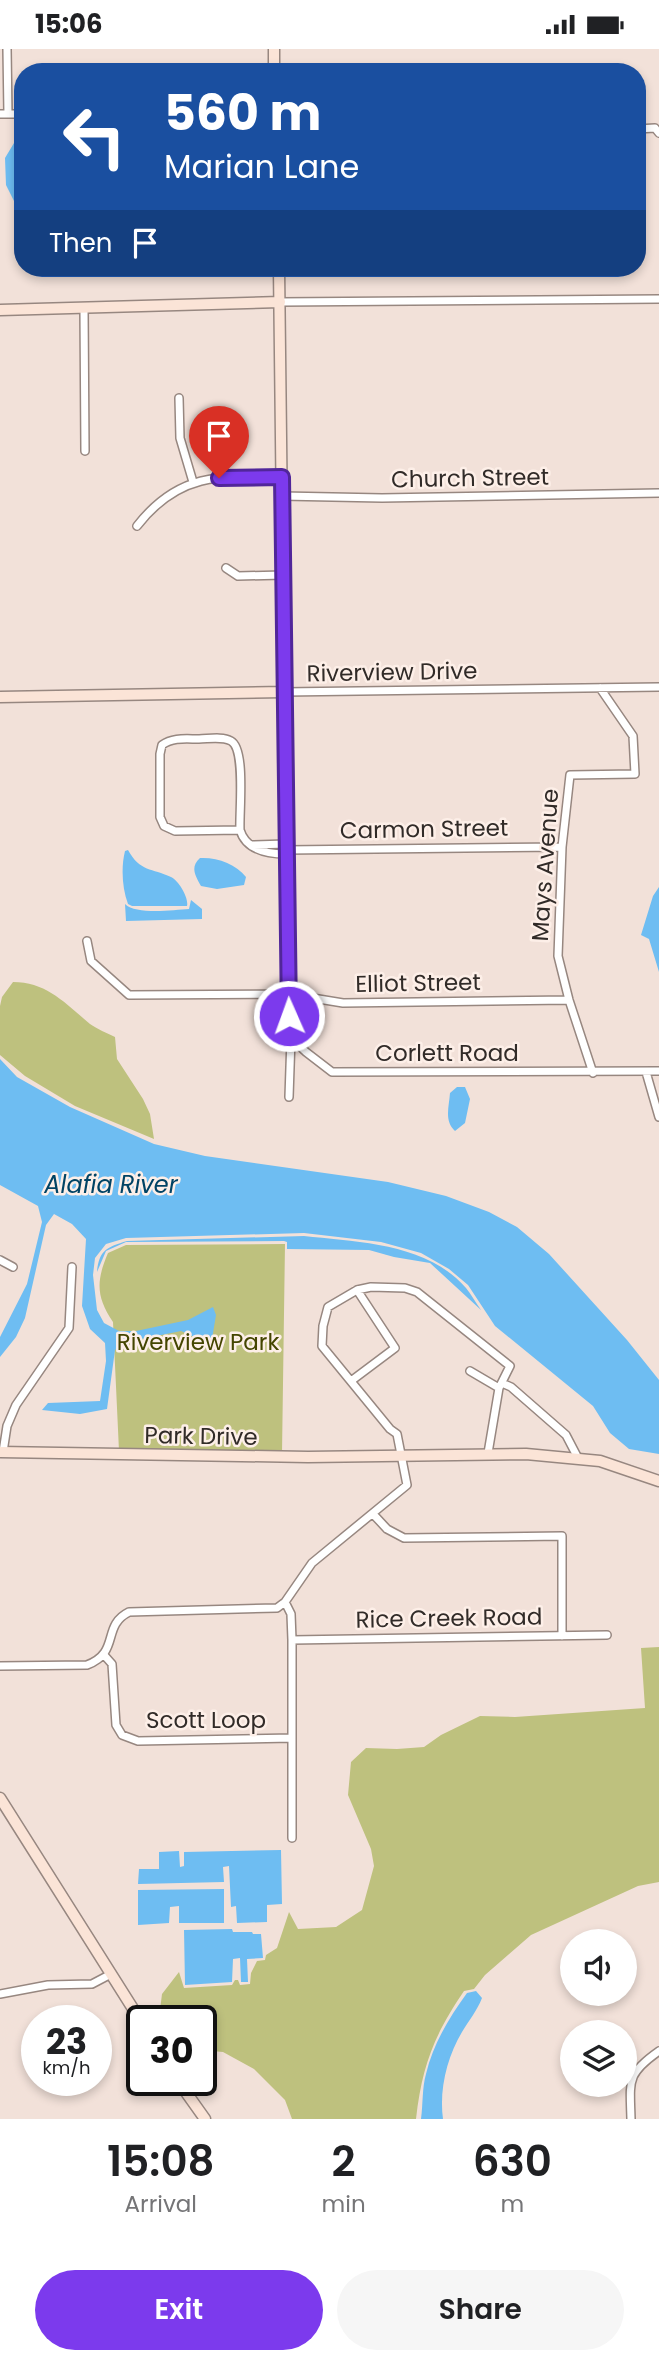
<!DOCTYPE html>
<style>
body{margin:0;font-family:Poppins,sans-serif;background:#f6f6f6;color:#202124;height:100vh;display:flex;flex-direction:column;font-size:26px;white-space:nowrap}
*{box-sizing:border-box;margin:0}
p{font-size:23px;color:#757577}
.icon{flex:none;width:38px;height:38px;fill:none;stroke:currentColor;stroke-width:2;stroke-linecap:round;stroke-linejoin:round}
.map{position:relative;height:2070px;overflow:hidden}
.details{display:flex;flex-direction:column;background:#fff;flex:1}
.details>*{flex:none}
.hud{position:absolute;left:14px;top:14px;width:632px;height:214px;border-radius:28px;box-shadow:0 4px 10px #0003;background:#1a4fa0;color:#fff;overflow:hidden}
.fabs{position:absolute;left:560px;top:1880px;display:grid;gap:14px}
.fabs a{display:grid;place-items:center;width:77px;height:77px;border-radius:50%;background:#fff;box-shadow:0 4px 10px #0003;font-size:35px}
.speed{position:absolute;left:21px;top:1956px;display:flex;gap:14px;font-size:35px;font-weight:700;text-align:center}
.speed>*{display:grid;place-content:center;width:91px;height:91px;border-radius:50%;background:#fff;box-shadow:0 4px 10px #0003;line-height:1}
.speed small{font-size:18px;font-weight:400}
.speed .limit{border:4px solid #111;border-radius:10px;background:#fff;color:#111}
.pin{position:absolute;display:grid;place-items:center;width:60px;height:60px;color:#fff;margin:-72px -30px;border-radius:50% 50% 50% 0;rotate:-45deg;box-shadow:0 0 7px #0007}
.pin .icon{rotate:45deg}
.me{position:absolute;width:77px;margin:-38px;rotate:358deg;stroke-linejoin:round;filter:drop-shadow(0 0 5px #0008)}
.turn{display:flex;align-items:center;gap:24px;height:147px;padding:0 35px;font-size:32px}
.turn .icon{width:91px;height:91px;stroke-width:2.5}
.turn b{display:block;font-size:49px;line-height:60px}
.then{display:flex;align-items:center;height:66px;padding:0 35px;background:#0003;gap:14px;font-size:26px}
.eta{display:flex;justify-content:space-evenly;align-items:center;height:119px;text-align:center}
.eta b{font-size:42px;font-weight:600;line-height:49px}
.primary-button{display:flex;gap:14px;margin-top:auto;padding:14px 35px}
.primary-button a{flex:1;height:80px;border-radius:42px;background:#7c3aed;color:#fff;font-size:28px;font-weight:600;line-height:80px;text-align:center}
.primary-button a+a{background:#f6f6f6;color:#202124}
.status{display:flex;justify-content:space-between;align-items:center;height:49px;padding:0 35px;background:#fff;direction:ltr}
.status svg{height:19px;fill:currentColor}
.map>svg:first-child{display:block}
</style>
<div class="status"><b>15:06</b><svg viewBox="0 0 49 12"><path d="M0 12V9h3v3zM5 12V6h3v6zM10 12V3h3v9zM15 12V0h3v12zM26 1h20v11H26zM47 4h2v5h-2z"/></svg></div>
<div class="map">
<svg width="659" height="2070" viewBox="0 0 659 2070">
<rect width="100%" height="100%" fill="#f2e1d9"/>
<path fill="#bec17e" d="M13 933C47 933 66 955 90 975 97 980 107 984 115 988L117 1010 143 1050 150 1065 154 1090 75 1057 25 1027 0 1006V957L2 948Z
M285 1195 282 1404 119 1402 113 1273C96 1248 96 1232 108 1204L126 1196Z
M659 1598V1833L638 1837 531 1886 485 1926 474 1940 464 1942C434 1986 422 2017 416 2070H292L285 2051 254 2020 223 2003 201 2001V1972H161L159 1969 162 1945 179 1923 184 1939 232 1936 235 1931H238L240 1936 250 1935 251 1924 257 1912 265 1911 266 1906 277 1899 289 1863 298 1880 336 1878 362 1861 374 1817 371 1800 348 1746 351 1713 366 1699 397 1700 424 1698 441 1686 480 1667 515 1668 645 1659 641 1599Z"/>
<path fill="#6ebdf2" d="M14 94 23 95V170L6 136 5 109Z
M128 801C140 823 152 819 171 828 179 832 189 849 187 857H132L128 855C122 839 121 818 125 802Z
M200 809C217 808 236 815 246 828L244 836 217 840 201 837C195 826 190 818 200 809Z
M659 838V923L649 890 641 886 653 847Z
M191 851 202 860V870L126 872 125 855C136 866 173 861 189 860Z
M0 1010 17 1028 70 1058 154 1095 205 1107 388 1133 446 1147 489 1163 517 1178 549 1205 627 1291 659 1331V1405L629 1400 610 1384 593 1357 495 1277 468 1236 449 1220 421 1204 381 1193 304 1184 126 1189 106 1195 95 1209 93 1226 97 1261 104 1274 119 1282H136L188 1271 213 1258 216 1266 212 1290 207 1294 181 1282 122 1294 115 1301 107 1360 80 1365 42 1361 48 1354 100 1352 106 1312 105 1294 90 1280 82 1257 86 1190 72 1175 54 1165 46 1176 25 1269 16 1288 0 1308V1288L27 1235 42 1173 38 1157 0 1136Z
M457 1038H465L470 1050 465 1074 455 1082C444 1072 449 1058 450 1044Z
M304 1187C358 1193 427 1194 466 1239 471 1245 476 1254 481 1261L430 1214 394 1208 369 1201 287 1200V1193L284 1192 126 1193 106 1202 97 1223C99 1201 107 1198 127 1192Z
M281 1801 282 1855 267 1856V1873L237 1874 236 1857 231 1858 229 1817 223 1818 224 1833 138 1835 139 1820H159V1803L179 1802 180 1818 184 1817V1803Z
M224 1840V1874H179V1857L170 1858 169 1874 138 1876V1841Z
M232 1880 233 1883H252L253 1885H261L263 1909 247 1910 248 1933H241L240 1909 233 1910 232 1933 185 1936 184 1881Z
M476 1942 482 1949C477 1962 469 1971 462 1983 447 2008 439 2041 443 2070H421C423 2055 422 2039 426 2025 433 1995 449 1969 467 1944Z"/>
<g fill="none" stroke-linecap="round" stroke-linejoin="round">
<g stroke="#978780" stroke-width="10">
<path id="street" d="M7 0 8 65
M0 65H23
M637 80 655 79 659 84
M280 253 659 250
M84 260 85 402
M179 349 180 389 193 433
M282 447 382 449 659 444
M137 477C178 424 220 426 282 428
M226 519 238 527 283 526
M659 638 284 643 291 989 306 1003 332 1023 659 1022
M240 781 175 782 164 777 160 768V705L162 696C173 688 186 690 199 690 208 690 222 687 231 692 246 700 239 763 240 781 246 801 268 805 286 805
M252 796 286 795
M286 801 562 798
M87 892 91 912 129 946 288 945 343 954 569 951
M646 1023 659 1068
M593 1024 569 951 558 907 562 798 570 726 635 725 633 687 600 639
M289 1048 291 989
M0 1211 13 1218
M470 1322 499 1339
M351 1332 395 1299 357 1241
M502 1334 511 1338 566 1386 578 1409
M3 1403 7 1377 16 1356 69 1279 72 1218
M373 1465 387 1480 404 1489 562 1487V1587
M285 1553 291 1565 292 1591V1789
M292 1591 607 1586
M104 1606 112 1615 116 1676 122 1686 138 1692 292 1689
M0 1617 87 1616C121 1603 101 1577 129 1563L277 1559 285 1553 312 1514 407 1436 397 1385 390 1380 322 1297 323 1277 328 1258 357 1241 371 1238 405 1239 417 1243 510 1317 499 1339 488 1404
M0 1945 48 1936 92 1935 111 1925
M631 2070C630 2032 626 2025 659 2002"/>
</g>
<g stroke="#978780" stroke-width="13">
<path id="secondary" d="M274 0V23
M0 261 280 253
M0 648 284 643 279 219
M0 1403 308 1408 526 1405 600 1412 659 1432
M0 1749 142 1974
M178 2032 205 2070"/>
</g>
<use href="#street" stroke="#fff" stroke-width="7"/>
<use href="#secondary" stroke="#fbe4d7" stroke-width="10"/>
</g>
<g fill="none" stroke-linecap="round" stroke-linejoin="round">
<g stroke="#51269a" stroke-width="18">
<path id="route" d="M219 429 282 428 289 967"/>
</g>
<use href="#route" stroke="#7c3aed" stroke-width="12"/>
</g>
<g text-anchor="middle" stroke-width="5" stroke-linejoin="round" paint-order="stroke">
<g font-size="23" fill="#312b28" stroke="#fdefe8">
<text transform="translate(470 429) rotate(-1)" y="8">Church Street</text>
<text transform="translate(392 623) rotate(-1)" y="8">Riverview Drive</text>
<text transform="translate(424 780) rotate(-1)" y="8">Carmon Street</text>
<text transform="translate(545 816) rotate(-86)" y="8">Mays Avenue</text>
<text transform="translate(418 934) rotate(-1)" y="8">Elliot Street</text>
<text x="447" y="1012">Corlett Road</text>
<text transform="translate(201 1387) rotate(1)" y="8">Park Drive</text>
<text transform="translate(449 1569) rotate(-1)" y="8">Rice Creek Road</text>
<text x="206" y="1679">Scott Loop</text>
</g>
<g font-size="23" fill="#444500" stroke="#fdefe8">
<text x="198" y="1301">Riverview Park</text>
</g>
<g font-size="24" font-style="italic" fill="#004365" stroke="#fdefe8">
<text x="111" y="1144">Alafia River</text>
</g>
</g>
</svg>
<div class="fabs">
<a><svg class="icon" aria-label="sound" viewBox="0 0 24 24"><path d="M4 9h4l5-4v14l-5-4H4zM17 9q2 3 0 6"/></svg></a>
<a><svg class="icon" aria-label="layers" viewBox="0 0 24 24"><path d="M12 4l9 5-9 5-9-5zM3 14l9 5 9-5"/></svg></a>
</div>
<div class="speed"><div>23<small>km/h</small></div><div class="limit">30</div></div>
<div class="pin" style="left:219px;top:429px;background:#d93025"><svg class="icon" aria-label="arrive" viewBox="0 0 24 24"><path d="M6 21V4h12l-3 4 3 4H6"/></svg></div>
<svg class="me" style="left:289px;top:967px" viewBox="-20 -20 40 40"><circle r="17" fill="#7c3aed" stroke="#fff" stroke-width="3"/><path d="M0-11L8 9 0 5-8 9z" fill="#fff"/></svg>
<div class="hud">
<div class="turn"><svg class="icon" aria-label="left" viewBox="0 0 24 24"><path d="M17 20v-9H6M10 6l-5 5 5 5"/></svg><div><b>560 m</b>Marian Lane</div></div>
<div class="then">Then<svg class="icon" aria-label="arrive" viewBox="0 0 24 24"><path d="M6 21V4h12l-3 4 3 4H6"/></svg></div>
</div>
</div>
<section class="details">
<div class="eta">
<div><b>15:08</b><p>Arrival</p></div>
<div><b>2</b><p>min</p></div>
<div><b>630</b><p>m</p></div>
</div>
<div class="primary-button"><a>Exit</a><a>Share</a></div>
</section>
